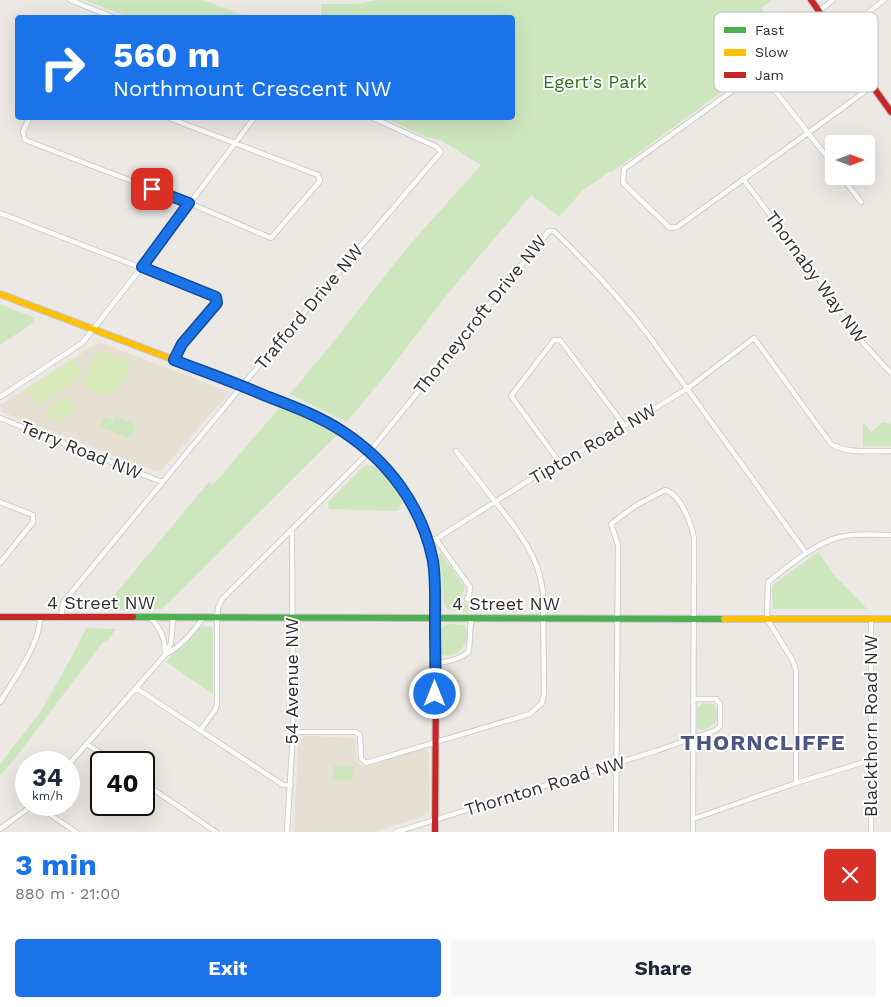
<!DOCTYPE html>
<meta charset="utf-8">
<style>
body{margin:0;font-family:"Work Sans",sans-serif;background:#f6f6f7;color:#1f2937;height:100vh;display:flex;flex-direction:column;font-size:19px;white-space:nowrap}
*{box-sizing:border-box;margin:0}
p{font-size:16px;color:#747a83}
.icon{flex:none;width:28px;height:28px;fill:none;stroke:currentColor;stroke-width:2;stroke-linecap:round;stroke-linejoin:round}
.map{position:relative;height:832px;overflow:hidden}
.panel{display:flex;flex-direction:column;background:#fff;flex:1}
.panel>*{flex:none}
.guide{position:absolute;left:15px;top:15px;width:500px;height:105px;border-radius:5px;box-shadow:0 5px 20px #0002;background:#1a73e8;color:#fff;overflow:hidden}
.needle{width:32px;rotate:90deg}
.fabs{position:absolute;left:825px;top:135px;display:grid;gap:10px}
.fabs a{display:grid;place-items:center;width:50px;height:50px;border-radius:5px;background:#fff;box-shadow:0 5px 20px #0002;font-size:25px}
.speed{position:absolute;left:15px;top:751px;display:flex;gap:10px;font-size:25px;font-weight:700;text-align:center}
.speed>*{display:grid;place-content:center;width:65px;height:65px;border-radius:50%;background:#fff;box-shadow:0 5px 20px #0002;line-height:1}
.speed small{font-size:12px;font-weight:400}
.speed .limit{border:2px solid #111;border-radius:8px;background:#fff;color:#111}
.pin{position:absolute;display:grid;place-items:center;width:42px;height:42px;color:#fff;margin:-21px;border-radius:10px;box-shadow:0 2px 8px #0006}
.me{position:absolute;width:55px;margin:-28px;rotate:0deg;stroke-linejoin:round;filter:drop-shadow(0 0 4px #0008)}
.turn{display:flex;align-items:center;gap:18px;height:105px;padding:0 15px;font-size:22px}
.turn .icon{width:65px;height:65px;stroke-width:2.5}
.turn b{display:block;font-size:35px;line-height:42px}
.round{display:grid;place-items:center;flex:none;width:52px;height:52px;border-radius:5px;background:#f6f6f7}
.head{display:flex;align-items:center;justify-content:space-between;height:85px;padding:0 15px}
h1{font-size:30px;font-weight:700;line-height:38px;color:#1a73e8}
.primary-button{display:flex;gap:10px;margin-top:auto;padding:10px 15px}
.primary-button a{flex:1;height:58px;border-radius:5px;background:#1a73e8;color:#fff;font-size:20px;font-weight:700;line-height:58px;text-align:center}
.primary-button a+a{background:#f6f6f7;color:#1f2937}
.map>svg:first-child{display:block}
</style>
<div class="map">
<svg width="891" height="832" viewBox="0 0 891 832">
<rect width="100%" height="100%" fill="#ece8e4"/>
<path fill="#e6e0d3" d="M99 342 225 390 227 395 162 470 155 471 2 412 0 405Z
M305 736 353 738 355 741 357 760 359 764 364 767 425 747 429 752V810L427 814 421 817 374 832H294L298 745 299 741Z"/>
<path fill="#cee6be" d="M84 0H203L248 17H129Z
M377 0H772L761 8 783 37 780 41C762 44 760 45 761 65L757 66 612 172 610 171 583 190 559 217 531 195 445 297 392 367 347 422 290 394 331 345 406 249 481 165 440 140 427 137 385 118H512V18L321 17V4H356Z
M0 304 35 318 33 323 0 345Z
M279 408 321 424 338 434 162 609 101 611 209 482 213 485Z
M116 416 134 424 135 429 132 436 128 438 100 427 104 417 114 421Z
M863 422 871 432 883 422 891 424V446H863Z
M369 465C382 466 397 492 403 503L400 505 399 509 397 511 329 509 328 502 362 468Z
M818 552 835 576 867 609H773L772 588 774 584Z
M441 554 464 585V590L460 597 462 603 470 606 475 603V611L448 610C441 600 443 591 442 579 441 571 440 563 438 555Z
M449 624 464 625C474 640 458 660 442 655L441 652V628Z
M203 626 211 627 213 630V694L166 662 193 632Z
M86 628 116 629 108 640 103 642 17 756 0 776V764L41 711 71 658Z
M702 703 713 704C723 717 715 726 702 731L697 728V709Z
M333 766H354V777L350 781 333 780Z"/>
<path fill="#d9eabb" d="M101 351 132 363 121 388 104 395 83 387 96 352Z
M73 359 83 376 36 406 26 389Z
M68 396 77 410 55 423 46 409Z"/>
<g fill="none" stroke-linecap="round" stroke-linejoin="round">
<g stroke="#c5c4c5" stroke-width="6">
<path id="street" d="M70 0 115 18
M819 11 833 0
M837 37 884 0
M29 118 23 132 25 140 189 203 271 238 320 181 318 175 169 118
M834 166 762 74 757 73 624 169 623 183 670 228 677 227C742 180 808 134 872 86
M841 176 861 202
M743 179 820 281 863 343 891 373
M0 213 216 297 217 303 182 344 174 360
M0 397 82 343 87 337 142 267 254 118
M0 418 162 482
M560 463 511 396 554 340H560L624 425
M0 502 33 515V522L0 563
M436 539 470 587 469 596 467 599
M428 541 436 539 528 481 657 407 688 388 754 338 831 444C848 454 871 451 891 451
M61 618 63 603 65 600 266 357 441 152 437 147 373 118
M152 619C161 630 165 638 165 653
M166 654C180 647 194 631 203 618
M436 663C446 662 462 659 469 651L471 619
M136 688 283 785H291
M0 702C14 680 40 643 40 618
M201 729 215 710 217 704V618L218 608 222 599 370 451 549 231H554C588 264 620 298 649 336L806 553
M293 732H355L360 735 361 758 366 763 530 714 542 703 544 694 543 592C539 556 518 531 497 504 483 486 470 469 456 451
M87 744 114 762
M69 764 165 655 171 643 173 618
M144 783 216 832
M796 783V671L793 661 767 619 768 582C787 567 817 542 840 537 857 533 874 535 891 535
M36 805 76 832
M693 819 796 783 871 760
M0 829 33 805
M287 832 293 732 292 530
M396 832 656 751 716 730 720 726V704L716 699H694
M616 832 618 545 611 524 635 506 665 490C681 494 692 525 694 539L693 832
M871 832V619"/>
</g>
<g stroke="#c5c4c5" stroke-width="8">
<path id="fast" d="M238 384C328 418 413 456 433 561 439 596 436 635 436 671
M133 617 724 619"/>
</g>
<g stroke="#c5c4c5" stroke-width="8">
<path id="slow" d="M0 294 238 384
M724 619H891"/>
</g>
<g stroke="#c5c4c5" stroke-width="8">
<path id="jam" d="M811 0 891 112
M0 617H133
M435 832 436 671"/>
</g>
<use href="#street" stroke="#fcfcfb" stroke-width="4.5"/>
<use href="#fast" stroke="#4caf50" stroke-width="6"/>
<use href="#slow" stroke="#ffc107" stroke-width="6"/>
<use href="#jam" stroke="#c62828" stroke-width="6"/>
</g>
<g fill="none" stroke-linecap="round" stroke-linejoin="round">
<g stroke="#114b97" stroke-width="12">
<path id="route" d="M152 189 189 203 142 267 216 297 217 303 182 344 174 360C205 372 236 383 266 396 292 406 319 416 342 431 388 461 422 506 433 561 436 580 435 602 435 621 435 645 436 669 435 694"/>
</g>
<use href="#route" stroke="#1a73e8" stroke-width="9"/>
</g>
<g text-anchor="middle" stroke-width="4" stroke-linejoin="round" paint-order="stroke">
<g font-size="18" fill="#2c6e1b" stroke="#fff">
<text x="595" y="88">Egert's Park</text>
</g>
<g font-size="18" fill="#2e2e2e" stroke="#fff">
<text transform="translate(816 277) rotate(54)" y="6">Thornaby Way NW</text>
<text transform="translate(309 307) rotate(-50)" y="6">Trafford Drive NW</text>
<text transform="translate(480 315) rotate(-51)" y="6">Thorneycroft Drive NW</text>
<text transform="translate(593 444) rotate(-30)" y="6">Tipton Road NW</text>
<text transform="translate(81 450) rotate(22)" y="6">Terry Road NW</text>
<text x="101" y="609">4 Street NW</text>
<text x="506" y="610">4 Street NW</text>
<text transform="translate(292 681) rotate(-90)" y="6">54 Avenue NW</text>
<text transform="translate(871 726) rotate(-90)" y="6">Blackthorn Road NW</text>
<text transform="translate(545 786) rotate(-17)" y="6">Thornton Road NW</text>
</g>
<g font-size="22" font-weight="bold" letter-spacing="1" fill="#4d5680" stroke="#fff">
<text x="763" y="750">THORNCLIFFE</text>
</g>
</g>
<rect x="714" y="12" width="164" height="80" rx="8" fill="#fff" stroke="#c0c0c0" stroke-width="1"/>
<rect x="724" y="27" width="22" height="6" fill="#4caf50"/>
<rect x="724" y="49" width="22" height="7" fill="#ffc107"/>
<rect x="724" y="72" width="22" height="6" fill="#c62828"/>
<g font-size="14" fill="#2e2e2e">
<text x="755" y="35">Fast</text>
<text x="755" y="57">Slow</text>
<text x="755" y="80">Jam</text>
</g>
</svg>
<div class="fabs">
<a><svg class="needle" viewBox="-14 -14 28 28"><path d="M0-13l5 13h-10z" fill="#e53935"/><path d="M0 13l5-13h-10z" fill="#747a83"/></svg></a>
</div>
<div class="speed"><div>34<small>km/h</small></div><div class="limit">40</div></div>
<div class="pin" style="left:152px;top:189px;background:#d93025"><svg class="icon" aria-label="arrive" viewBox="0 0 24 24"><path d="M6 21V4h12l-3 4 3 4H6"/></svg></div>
<svg class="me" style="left:435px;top:694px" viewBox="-20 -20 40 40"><circle r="17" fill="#1a73e8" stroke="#fff" stroke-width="3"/><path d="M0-11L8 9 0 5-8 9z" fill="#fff"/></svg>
<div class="guide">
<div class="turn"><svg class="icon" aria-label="right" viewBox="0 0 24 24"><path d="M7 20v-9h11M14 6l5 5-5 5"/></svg><div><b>560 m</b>Northmount Crescent NW</div></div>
</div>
</div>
<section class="panel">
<div class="head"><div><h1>3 min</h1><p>880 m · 21:00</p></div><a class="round" style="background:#d93025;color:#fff"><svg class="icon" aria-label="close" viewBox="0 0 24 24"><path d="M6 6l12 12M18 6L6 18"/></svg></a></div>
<div class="primary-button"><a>Exit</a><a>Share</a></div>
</section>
